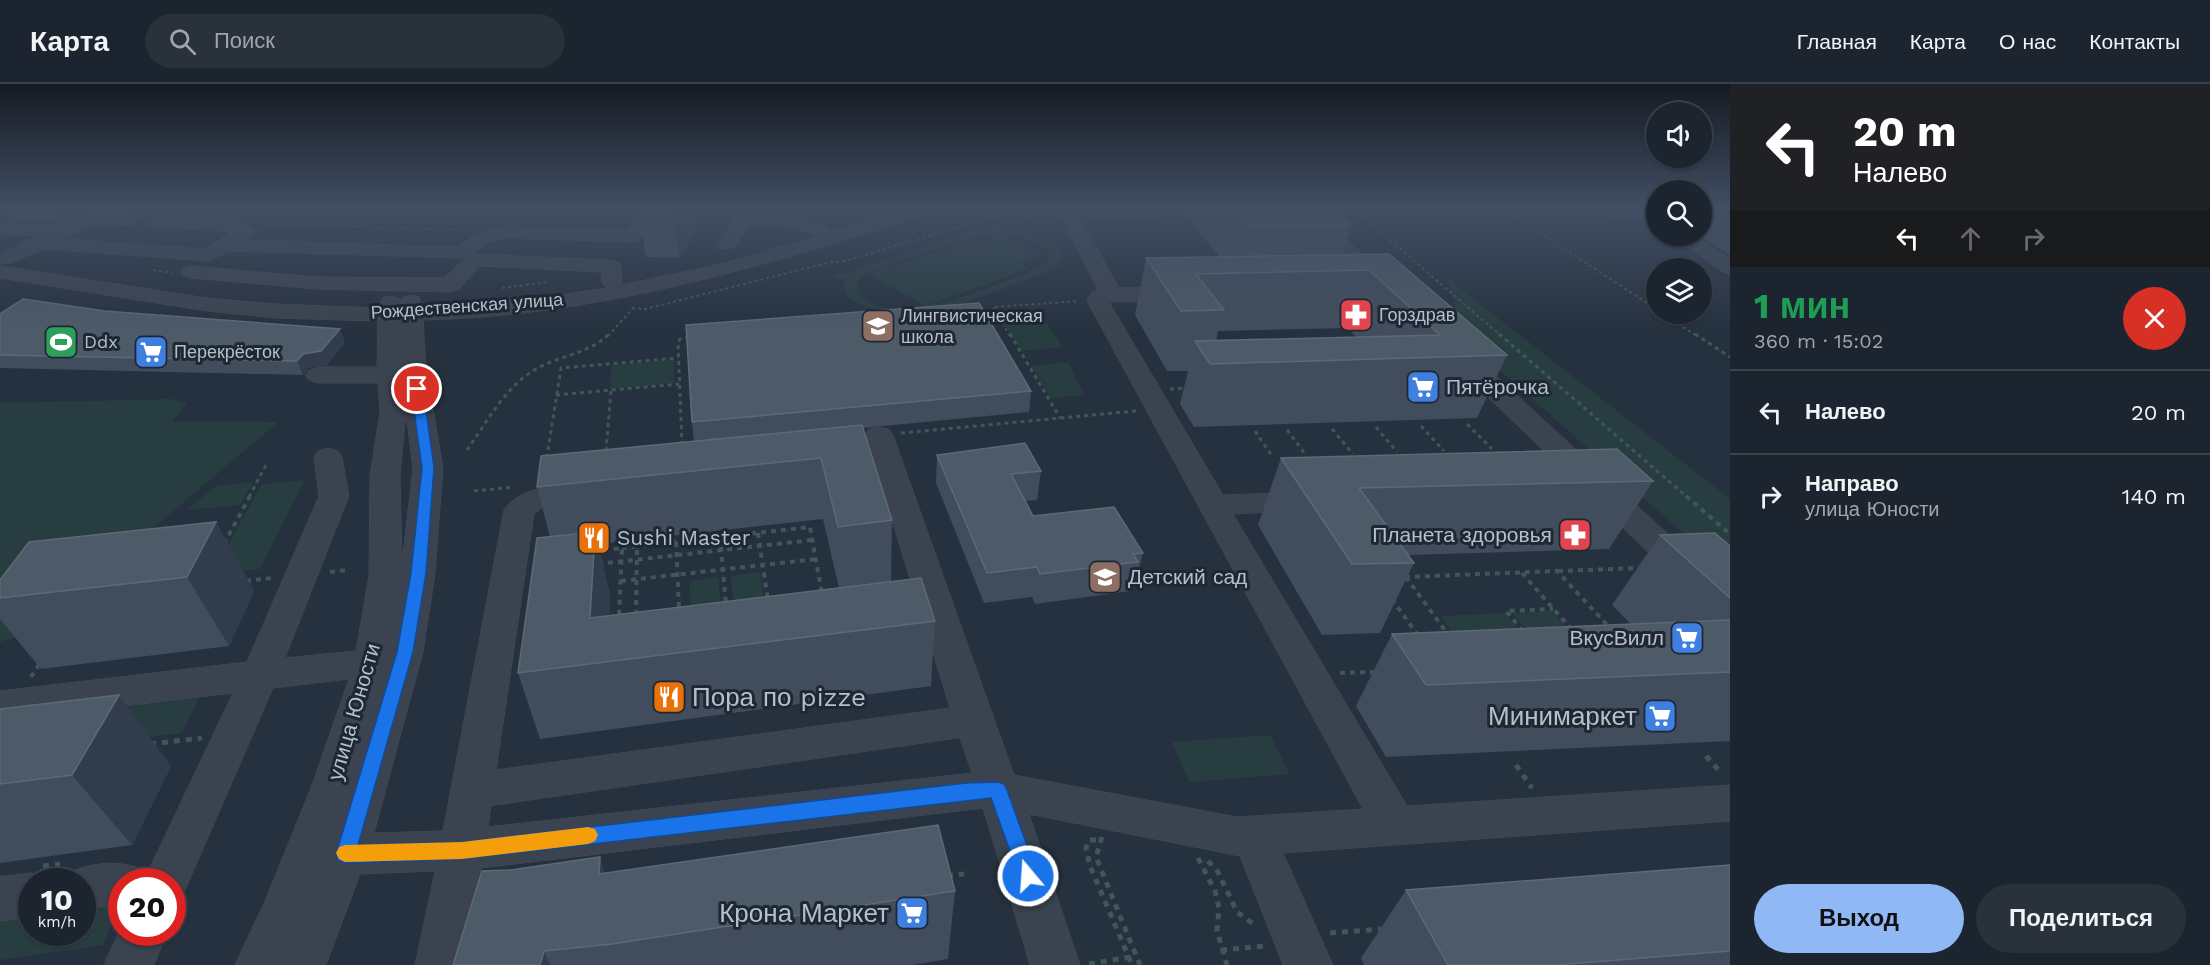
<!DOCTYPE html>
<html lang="ru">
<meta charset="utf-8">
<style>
body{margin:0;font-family:"Work Sans",sans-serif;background:#29313b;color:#f1f3f6;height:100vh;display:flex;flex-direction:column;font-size:22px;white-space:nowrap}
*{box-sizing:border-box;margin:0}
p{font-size:20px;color:#a0a5aa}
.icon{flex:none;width:33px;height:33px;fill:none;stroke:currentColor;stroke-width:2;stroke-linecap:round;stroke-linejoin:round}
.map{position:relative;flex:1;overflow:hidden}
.sheet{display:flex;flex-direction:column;background:#1c252f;width:480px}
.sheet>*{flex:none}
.hud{background:#202124;color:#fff;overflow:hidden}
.controls{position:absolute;left:1646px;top:18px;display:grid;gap:12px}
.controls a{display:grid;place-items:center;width:66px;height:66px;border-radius:50%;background:#1c252f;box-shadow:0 2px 4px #0004,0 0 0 2px #3a424b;font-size:30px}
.speed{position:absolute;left:18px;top:784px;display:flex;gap:12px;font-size:30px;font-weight:700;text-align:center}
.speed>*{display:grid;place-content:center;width:78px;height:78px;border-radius:50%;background:#1c252f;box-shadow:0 2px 4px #0004,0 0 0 2px #3a424b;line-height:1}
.speed small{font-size:15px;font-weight:400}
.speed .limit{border:9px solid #d22;background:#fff;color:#111}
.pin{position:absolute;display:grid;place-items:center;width:51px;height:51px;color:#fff;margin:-26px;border:3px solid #fff;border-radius:50%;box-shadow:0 2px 6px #0007}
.me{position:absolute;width:66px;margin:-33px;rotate:342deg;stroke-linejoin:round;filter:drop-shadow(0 0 4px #0008)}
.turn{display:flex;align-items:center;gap:21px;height:126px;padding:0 24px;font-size:27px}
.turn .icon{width:78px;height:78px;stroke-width:2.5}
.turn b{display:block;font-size:42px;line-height:51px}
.lanes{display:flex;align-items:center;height:57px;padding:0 24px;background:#0003;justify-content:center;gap:30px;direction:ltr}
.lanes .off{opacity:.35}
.round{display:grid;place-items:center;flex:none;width:63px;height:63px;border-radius:32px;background:#29313b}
.overview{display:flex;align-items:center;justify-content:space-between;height:102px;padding:0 24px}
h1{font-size:36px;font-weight:700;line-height:45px;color:#1e9e55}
.action{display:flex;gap:12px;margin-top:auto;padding:12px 24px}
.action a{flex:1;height:69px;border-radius:36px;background:#8fb8f5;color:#111;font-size:24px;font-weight:700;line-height:69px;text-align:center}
.action a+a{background:#29313b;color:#f1f3f6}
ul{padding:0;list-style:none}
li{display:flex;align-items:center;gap:18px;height:84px;padding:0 24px;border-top:2px solid #3a424b}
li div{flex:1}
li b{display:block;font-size:22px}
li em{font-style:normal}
header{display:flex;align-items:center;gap:36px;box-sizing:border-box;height:84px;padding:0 30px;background:#1c252f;border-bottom:2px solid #3a424b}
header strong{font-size:28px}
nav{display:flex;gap:33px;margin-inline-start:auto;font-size:21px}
.search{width:420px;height:54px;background:#29313b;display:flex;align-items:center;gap:15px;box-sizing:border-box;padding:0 21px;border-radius:33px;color:#a0a5aa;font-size:22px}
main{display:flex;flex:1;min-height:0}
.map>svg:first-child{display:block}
</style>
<header>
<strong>Карта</strong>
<div class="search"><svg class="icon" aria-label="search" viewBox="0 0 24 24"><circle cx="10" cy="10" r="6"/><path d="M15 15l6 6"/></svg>Поиск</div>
<nav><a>Главная</a><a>Карта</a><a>О нас</a><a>Контакты</a></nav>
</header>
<main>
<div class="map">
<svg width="1730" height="881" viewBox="0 0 1730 881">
<rect width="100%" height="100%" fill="#26313f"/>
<path fill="#283d40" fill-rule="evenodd" d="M1031 129 1038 132 996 146C1017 147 1052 149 1062 172L1059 181 1055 185C1016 199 976 217 936 227 916 233 872 229 854 217 845 211 841 204 845 194L839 196 833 192ZM987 151C1007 150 1033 151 1048 167L1050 175 1037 185C1000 198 883 254 857 205L858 196 868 189 970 154Z
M1002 152 1045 171 1021 179 1030 184 926 222 868 190 970 157 978 160Z
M1447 194 1730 415V491L1465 255Z
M1042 232 1063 263 1021 267 1002 236Z
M674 276V299L610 305 612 281Z
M1068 278 1084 311 1051 314 1031 282Z
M172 315 187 319 172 337 278 338 31 548 0 558V319Z
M305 396 260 485 211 490 262 400Z
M253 398 240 421 187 426 216 402Z
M760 488 764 517 734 520 731 492Z
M718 493 721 522 691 526 689 497Z
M1552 527 1594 575 1552 577 1512 529Z
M1505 529 1544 576 1476 579 1440 532Z
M199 614 182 649 107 658 126 623Z
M1270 651 1290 690 1189 698 1172 658Z
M121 817 103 861 0 876V835L31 831 32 849H82L83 823Z"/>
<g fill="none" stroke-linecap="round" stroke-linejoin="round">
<g stroke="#434c58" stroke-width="1">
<path id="minor" d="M90 125H113L111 129 64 155 205 165 233 147 157 144 150 142 147 138 165 125H187L178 133 237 135 244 137 256 148 247 156 457 163 476 150 504 142 627 146 644 125H663L639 156 632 158 505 154 490 158 472 170 611 176 618 178 621 182 622 201 716 181 816 153 794 143 750 140 733 165H719L716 161 734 136 719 125H742L749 129 798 131 828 144 831 148 905 125H934L932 129C765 182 599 232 423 236L426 283 443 384 435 489 423 568 374 749 443 747 504 426C520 402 565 397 592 404L596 410 592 416 543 423 534 430 496 686 950 624 877 388 830 393 820 390 815 384 820 378 871 371 865 351 869 345 879 343 889 345 893 351 1014 691 1237 733 1363 725 1087 217 1092 208 1098 206 1059 129 1061 125H1206L1204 129 1197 131 1080 134 1119 204 1181 202 1189 204 1192 209 1189 214 1181 216 1109 218 1223 411 1309 408 1320 410 1324 417 1320 424 1309 426 1233 430 1407 722 1730 701V737L1283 769 1333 881H1283L1240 772 1029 730 1080 881H1030L983 724 481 784 465 881H415L435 787 360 790 326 881H235L265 817 311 704 349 595 273 604 182 813 172 817V798H122V820L82 825V798H61L66 789C89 780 115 775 138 784L144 796 233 609 0 637V607L247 578 319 412 314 373 318 367 328 364 338 367 342 373 349 412 285 574 356 567 369 492 370 392 380 328 378 299H318L309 296 305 291 309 286 318 283H377L378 237 276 234 207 227 0 194V182L207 214 276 220 379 224 382 214 390 212 398 214 400 217 403 213 411 211 419 213 422 223 539 214 607 204 602 199 601 188 480 182 458 206 450 208 317 205 191 194 184 192 180 188 184 184 191 182 317 193 444 194 465 174 229 167 209 177 44 165 11 179 0 180V169L39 152 0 150V138L59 141ZM406 329 413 384 402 479 400 392ZM960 654 972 689 488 743 491 722Z
M1291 125H1311L1390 194 1393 199 1390 204 1382 205 1374 204Z
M1596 125H1634L1656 129V141L1598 129Z
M1673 152H1695L1730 175V190L1723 188Z
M1462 267 1471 269 1730 507V539L1718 536 1453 279 1450 274 1453 269Z
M32 789 50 798H32V833L0 837V793Z
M122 842V849H167L154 881H104Z"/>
</g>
<path stroke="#415658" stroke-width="2" stroke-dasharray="3 3" stroke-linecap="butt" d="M1354 125 1501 252
M1504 125 1656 225
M566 132 591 125
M262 140 462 146
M153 186 172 189
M502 204 548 198
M632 224 645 225 831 178 845 177 1019 125
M983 230 997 229
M1663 230 1697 252
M608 252 634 223
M1010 252 993 223 1079 217"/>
<path stroke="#415658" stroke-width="3" stroke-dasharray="4 4" stroke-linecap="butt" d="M1010 250 1060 334
M1499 250 1687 413
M1695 250 1730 273
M1170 305 1187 304
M556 311 679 300
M1467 340 1492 365
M1421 342 1444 367
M1376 343 1397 368
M1332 345 1353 370
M1287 346 1306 371
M1255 347 1272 372
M901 349 1136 327
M682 361 678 258 680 255 691 253
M467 366C486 339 503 307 531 288 555 272 588 271 609 250
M606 367 611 306
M549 372H547L561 284 678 274
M474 407 514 403
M249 413 267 379"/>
<path stroke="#415658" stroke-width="4" stroke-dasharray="5 5" stroke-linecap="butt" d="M1686 412 1730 450
M758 449 768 516
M720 453 726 521
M676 458 679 526
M224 460 250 412
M622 464 810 443 822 510
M594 468 622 464 619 534
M598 480 812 456
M1558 487 1640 484
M330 488 347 486
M1522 489 1572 546
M1405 493 1557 487 1609 543
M1406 493 1449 552
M246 497 272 494
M621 497 816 475
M1392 515 1419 553
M636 531 637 463
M1523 547 1506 527 1553 525
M1340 589 1377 588
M31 593 40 579"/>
<path stroke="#415658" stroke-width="5" stroke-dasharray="6 6" stroke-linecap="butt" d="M150 660 202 654
M1706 672 1722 690
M1516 681 1532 704
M1102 753 1096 773 1140 881
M1096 756H1089L1086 764 1090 782 1132 881
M1198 774 1215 807 1219 824 1217 847 1227 881
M1208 777 1218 788 1237 828 1256 842
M43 782 60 780
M947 792 964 790
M1330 849 1382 845
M1221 866 1265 862
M1089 880 1136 872"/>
<use href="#minor" fill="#3a434f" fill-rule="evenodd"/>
</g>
<path fill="#414d5c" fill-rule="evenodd" d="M6 125H85L59 139 12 136Z
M86 125H161L132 142 94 141Z
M398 125H433L406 132Z
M639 125H705L706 131 679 174 646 173Z
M815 125H840V127Z
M1191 125H1334L1352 141 1342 171 1507 271 1477 334 1194 343 1180 320 1188 287H1167L1135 231 1146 174 1220 173 1189 135ZM1348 244 1356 253 1216 257 1218 247Z
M1701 125H1730V171L1700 152Z
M105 227 345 258 327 281 308 284 303 291 0 284V230Z
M1031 307 1029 328 863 344 892 436 891 498 935 537 931 602 540 655 518 589 550 453 537 403 694 357 692 338ZM823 435 839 504 609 531 610 511 598 460Z
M937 371 1041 387 1037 416 1025 417 1033 432 1143 469 1135 499H1132L1131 507 1035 520 1032 513 984 519 936 399Z
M1281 374 1653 397 1609 465 1408 471 1414 479 1380 549 1322 551 1258 441Z
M216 438 254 507 229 562 41 585 0 535V496Z
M1660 451 1730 462V657L1386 673 1356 622 1392 550 1631 540 1612 521Z
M0 625 171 682 132 761 0 779Z
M1730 781V881H1364L1361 874 1406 806Z
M605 789 955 807 948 875 912 881H453Z"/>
<path fill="#313d4c" d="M51 125H85L59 139Z
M123 125H161L132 142Z
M404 125H433L406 132Z
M672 125H705L706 131 679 174Z
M340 245 345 258 327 281 308 284 303 291 297 277 303 270Z
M216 438 254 507 229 562 187 493Z
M595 448 610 511 607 578 590 534Z
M119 611 171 682 132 761 72 691Z
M600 773 621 842 599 790Z
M544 867 550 881H540Z"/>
<path fill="#4d5a68" stroke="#5e6977" stroke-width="1.5" d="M1237 125H1334L1352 141 1253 143Z
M1389 170 1507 271 1210 280 1195 257 1440 251 1369 186 1196 190 1224 226 1181 227 1146 174Z
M23 215 105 227 340 245 321 267 303 270 297 277 0 271V230Z
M979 219 1031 307 692 338 686 241Z
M862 341 892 436 838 443 821 374 537 403 541 372Z
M1025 359 1041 387 1011 390 1033 432 1114 423 1143 469 1133 470 1138 478 1040 490 1037 483 987 489 937 371Z
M1617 365 1653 397 1359 404 1414 479 1352 480 1281 374Z
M216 438 187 493 0 514V496L29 458Z
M595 448 590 534 921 494 935 537 518 589 537 454Z
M1715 449 1730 462V514L1660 451Z
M1730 536V588L1426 601 1392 550Z
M119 611 72 691 0 700V625Z
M938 741 955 807 612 860 544 867 540 881H453L482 787 511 786 600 773 599 790Z
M1730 781V867L1555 881H1448L1406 806Z"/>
<linearGradient id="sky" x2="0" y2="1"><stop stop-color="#151b23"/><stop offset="0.5" stop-color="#414e63"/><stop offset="1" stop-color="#414e63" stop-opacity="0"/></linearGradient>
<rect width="1730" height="248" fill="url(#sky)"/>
<path fill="#1a73e8" stroke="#114b97" stroke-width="1.5" d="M417 301 423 305 434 384 426 489 413 568 358 761 462 758 966 699 998 698 1004 700 1007 706 1038 792 1035 798 1028 801 1021 798 991 714 462 775 345 779 338 776 336 770 397 568 411 489 422 384 411 305Z"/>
<path fill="#f59e0b" d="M588 743 595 745 598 751 595 757 588 760 462 775 345 778 339 775 336 769 339 763 345 761 462 758Z"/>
<defs>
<g id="pharmacy-square" transform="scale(1.725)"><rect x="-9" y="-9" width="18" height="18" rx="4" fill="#e0444e" stroke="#1e2834"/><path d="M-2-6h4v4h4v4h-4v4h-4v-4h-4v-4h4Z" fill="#fff"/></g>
<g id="school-square" transform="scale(1.725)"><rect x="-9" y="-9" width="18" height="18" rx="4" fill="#8d6e63" stroke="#1e2834"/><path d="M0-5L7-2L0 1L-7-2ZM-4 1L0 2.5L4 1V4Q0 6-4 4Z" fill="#fff"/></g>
<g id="stadium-square" transform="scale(1.725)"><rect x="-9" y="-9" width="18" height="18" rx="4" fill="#2e9e5b" stroke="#1e2834"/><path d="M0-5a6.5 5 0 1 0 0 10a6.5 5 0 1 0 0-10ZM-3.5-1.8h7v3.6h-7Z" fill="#fff"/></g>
<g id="supermarket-square" transform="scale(1.725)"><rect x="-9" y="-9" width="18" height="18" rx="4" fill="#3f7fe0" stroke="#1e2834"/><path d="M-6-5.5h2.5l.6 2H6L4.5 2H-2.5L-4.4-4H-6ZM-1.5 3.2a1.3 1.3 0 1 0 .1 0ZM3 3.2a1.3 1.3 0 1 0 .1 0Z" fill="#fff"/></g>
<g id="restaurant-square" transform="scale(1.725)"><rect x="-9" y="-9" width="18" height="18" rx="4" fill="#e8710a" stroke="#1e2834"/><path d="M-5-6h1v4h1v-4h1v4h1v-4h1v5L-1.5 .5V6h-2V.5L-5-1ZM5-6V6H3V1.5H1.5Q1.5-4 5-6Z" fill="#fff"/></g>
</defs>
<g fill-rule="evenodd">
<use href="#pharmacy-square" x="1356" y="231"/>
<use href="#school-square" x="878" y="242"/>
<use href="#stadium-square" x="61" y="258"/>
<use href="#supermarket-square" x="151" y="268"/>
<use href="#supermarket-square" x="1423" y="303"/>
<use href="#pharmacy-square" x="1575" y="451"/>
<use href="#restaurant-square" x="594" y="454"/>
<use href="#school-square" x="1105" y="493"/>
<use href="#supermarket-square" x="1687" y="554"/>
<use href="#restaurant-square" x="669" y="613"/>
<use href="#supermarket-square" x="1660" y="632"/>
<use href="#supermarket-square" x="912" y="829"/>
</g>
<g text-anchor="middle" stroke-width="6" stroke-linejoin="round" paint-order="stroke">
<g font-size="18" fill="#b6bec9" stroke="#1e2834">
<text transform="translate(467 222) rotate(-4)" y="6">Рождественская улица</text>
</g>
<g font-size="18" fill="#b6bec9" stroke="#1e2834" text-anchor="start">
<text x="1379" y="237">Горздрав</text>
<text x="901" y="238">Лингвистическая<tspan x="901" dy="21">школа</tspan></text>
<text x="84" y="264">Ddx</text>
<text x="174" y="274">Перекрёсток</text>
</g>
<g font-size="21" fill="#b6bec9" stroke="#1e2834" text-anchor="start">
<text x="1446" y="310">Пятёрочка</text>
<text x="1552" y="458" text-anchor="end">Планета здоровья</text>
<text x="617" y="461">Sushi Master</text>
<text x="1128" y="500">Детский сад</text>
<text x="1664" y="561" text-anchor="end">ВкусВилл</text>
</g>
<g font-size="21" fill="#b6bec9" stroke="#1e2834">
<text transform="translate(354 628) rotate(-74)" y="7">улица Юности</text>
</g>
<g font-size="26" fill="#b6bec9" stroke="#1e2834" text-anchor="end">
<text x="692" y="622" text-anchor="start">Пора по pizze</text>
<text x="1637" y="641">Минимаркет</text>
<text x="889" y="838">Крона Маркет</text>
</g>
</g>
</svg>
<div class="controls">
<a><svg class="icon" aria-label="sound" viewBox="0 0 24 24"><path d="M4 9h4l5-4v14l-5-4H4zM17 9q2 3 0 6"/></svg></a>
<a><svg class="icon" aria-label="search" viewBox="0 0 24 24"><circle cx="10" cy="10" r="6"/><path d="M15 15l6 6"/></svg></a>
<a><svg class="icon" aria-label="layers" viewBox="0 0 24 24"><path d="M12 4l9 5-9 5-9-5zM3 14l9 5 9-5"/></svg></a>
</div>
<div class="speed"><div>10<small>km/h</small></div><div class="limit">20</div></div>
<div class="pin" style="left:417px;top:305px;background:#d93025"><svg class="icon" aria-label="arrive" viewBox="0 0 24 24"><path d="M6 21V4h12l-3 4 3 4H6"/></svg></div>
<svg class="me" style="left:1028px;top:792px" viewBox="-20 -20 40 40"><circle r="17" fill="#1a73e8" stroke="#fff" stroke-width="3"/><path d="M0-11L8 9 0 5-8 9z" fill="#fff"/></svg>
</div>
<section class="sheet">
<div class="hud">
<div class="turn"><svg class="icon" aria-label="left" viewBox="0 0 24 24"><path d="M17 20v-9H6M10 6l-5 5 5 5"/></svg><div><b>20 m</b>Налево</div></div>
<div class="lanes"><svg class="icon" aria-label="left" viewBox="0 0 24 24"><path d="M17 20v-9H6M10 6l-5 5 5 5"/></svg><svg class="icon off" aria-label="ahead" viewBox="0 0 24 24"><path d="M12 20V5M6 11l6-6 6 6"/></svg><svg class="icon off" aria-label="right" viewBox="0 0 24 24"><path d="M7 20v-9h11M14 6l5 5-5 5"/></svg></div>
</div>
<div class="overview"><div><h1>1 мин</h1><p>360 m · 15:02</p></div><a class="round" style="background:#d93025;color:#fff"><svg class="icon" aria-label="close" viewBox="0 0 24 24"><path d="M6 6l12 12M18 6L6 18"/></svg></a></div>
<ul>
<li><svg class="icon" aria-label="left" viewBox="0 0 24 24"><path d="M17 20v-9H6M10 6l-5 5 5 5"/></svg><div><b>Налево</b></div><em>20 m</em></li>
<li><svg class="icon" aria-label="right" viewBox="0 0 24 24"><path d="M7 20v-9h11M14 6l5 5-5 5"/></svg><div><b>Направо</b><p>улица Юности</p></div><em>140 m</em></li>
</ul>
<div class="action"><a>Выход</a><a>Поделиться</a></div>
</section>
</main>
